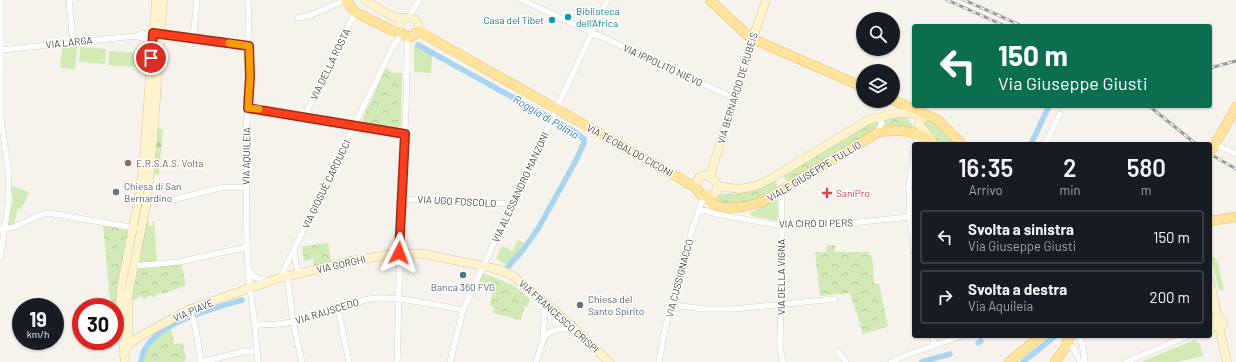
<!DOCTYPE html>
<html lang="it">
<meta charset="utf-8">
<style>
body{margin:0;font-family:Barlow,sans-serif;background:#242831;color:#f1f3f6;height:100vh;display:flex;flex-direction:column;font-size:15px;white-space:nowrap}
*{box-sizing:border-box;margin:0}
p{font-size:13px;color:#9ea1a6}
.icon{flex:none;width:22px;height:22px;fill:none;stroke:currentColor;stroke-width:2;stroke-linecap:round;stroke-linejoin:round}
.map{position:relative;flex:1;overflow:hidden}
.details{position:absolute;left:912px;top:142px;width:300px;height:196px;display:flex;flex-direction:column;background:#171b24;border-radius:4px;box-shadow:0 1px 3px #0004}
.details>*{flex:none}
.hud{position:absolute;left:912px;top:24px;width:300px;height:84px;border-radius:4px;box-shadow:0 1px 3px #0004;background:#0b6e4f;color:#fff;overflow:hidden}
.fabs{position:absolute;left:856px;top:12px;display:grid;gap:8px}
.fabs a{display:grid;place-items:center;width:44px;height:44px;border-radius:50%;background:#171b24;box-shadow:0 1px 3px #0004;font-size:20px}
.speed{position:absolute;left:12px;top:298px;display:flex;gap:8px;font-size:20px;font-weight:700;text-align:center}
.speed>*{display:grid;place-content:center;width:52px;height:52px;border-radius:50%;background:#171b24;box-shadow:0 1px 3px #0004;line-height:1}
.speed small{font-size:10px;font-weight:400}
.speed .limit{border:6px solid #d22;background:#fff;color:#111}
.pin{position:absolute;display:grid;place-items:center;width:34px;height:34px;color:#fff;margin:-17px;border:2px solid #fff;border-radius:50%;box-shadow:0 1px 4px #0007}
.me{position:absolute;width:44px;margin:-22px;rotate:3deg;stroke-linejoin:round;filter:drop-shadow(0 0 3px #0008)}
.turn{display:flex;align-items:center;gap:14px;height:84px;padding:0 20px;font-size:18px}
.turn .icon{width:52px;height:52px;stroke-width:2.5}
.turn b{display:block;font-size:28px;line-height:34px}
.eta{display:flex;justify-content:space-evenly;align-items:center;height:68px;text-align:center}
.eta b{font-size:24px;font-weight:600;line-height:28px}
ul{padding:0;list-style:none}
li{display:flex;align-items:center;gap:12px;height:54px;margin:0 8px 6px;padding:0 12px;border:2px solid #363941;border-radius:4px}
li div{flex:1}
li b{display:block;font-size:15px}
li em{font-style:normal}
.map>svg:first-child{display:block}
</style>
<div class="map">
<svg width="1236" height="362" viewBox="0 0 1236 362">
<defs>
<pattern id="forest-firs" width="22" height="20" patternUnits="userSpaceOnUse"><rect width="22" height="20" fill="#d2eab5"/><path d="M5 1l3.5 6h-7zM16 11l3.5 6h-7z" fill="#b6ca9c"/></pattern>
<pattern id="park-crowns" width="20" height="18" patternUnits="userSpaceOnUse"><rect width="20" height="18" fill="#d2eab5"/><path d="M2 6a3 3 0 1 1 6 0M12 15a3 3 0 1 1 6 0" fill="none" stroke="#b6ca9c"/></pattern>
</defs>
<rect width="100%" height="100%" fill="#f6f3ec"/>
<path fill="#d2eab5" d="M414 45 432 55 431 73 414 72Z
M77 46 75 69 60 68 62 47Z
M80 47 106 49 105 64 79 62Z
M109 51 137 53 136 67 108 65Z
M11 186 29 192 24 205 22 204 21 209 18 208 14 225 6 227 13 201Z
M777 199 778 221 751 216 750 213Z
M152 221H154L157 262 137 263 147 222H148L149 226 153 225Z
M518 240 525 243 508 265 496 259 502 246 512 251Z
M1213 256 1217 260 1224 290 1219 291 1211 257Z
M1194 340 1200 344 1203 356 1177 362H1141Z"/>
<path fill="url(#forest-firs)" d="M157 128 163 129 159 175 154 174Z"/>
<path fill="url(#park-crowns)" d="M386 68 393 73H402L401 126 395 129 365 124 362 119Z
M883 117H906L918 132 882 128 884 123Z
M924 120C938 123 947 134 957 144H940L922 125Z
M875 121 879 123V127L787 182 784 177 788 172Z
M773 182H775L777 184V190L751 203 718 204 716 200 717 195C722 192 727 194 732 194 747 194 760 188 773 182Z
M103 225 130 231 117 324 115 316V307H113L110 300Z
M328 243 331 261 314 266 313 259 304 261 302 246Z
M827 245H835V252H869V255H872L874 284H879L888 326 878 330 863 334 850 293 820 296 815 252H826Z
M181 263 186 285 163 294 161 292 153 297 151 295 144 299 141 296 130 302 135 267Z
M485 274 513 285 530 299 528 307 525 306 521 320 493 313 494 308 490 305C494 290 493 286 477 282L482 275Z
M171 328 174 344 183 343 186 359 184 360 185 362H143C143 344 158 336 171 328Z"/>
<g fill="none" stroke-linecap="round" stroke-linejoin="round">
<path stroke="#a9d4f2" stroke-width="5.5" d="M418 45 572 130 584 139V143L574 164 539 227 523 250 506 269
M1031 144 1049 106
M978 343 981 341
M141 362C144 325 212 309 242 300
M922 362 950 354
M1023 362 1055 336"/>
<g stroke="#c2bbae" stroke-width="6">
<path id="street" d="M69 0 73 42
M248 0 250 77 246 135 247 247 249 280 255 325 258 362
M522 0 734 98
M409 17 419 0
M298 18 311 15 345 0
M136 36C150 42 165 40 179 37
M193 39 197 0
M0 50 136 36 141 34 153 33 249 46
M248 107 405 135
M304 117 355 12
M877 133 882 123 877 117
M916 144 917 133
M1045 144 1060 114
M1215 144 1236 154
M914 153 909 187 910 215 914 252
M781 192 782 226 780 347 783 362
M402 199 512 204
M147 201H168L219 188 246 187
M699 209 717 214 782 226 830 225 910 217
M0 229C18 230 32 215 49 213L135 228
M294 250 296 265 300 274
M0 258 9 200 8 167 1 120V0
M133 266 179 262 247 247
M248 269 254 277 269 281
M287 274 293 322 302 362
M280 278 393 46 402 34
M671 305 704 309H734L835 299
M190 309 196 330 201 362
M338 309 349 362
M255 325C284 326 312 318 339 309 349 306 359 301 369 299 395 295 436 305 463 310
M1210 327H1217
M932 336 935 346
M1079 336 1082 343 1085 362
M543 339C543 327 546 315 545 303
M1065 348 1069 347H1073L1080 362
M838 352 846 362
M202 362 246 351H257
M397 362C399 310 399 259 401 207 404 150 408 93 407 36
M450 362 463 310 475 284 607 0
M536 362C546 334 540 331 573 327
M659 362C668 305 684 250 704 196
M891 362 907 355 961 336
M1126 362 1188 336"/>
</g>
<g stroke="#d6c79b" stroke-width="9">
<path id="secondary" d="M365 0 393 17 404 18
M401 32C392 14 423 12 418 31
M928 116 921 119 919 124 933 142
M710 176 755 32 766 0
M717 186 740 189 756 186 774 177 868 120 897 113 920 114
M696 188C696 158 736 190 707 196
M1210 281 1218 319
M1214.5 323a4.5 4.5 0 1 1 9 0a4.5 4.5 0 1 1-9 0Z
M1218 328 1220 331 1227 362
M128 347V296L147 201 154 126 163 0
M124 356 128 345 139 337 190 309 250 288 280 278 356 260 399 253 424 254 483 266 501 270 512 275 573 327 609 362
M125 362 120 312 121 288 138 201 143 168 156 0"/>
</g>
<g stroke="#e6c16a" stroke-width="10">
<path id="primary" d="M346 0 355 12 391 30 401 32 404 35 409 37 414 35 418 31 422 33 686 182 696 188 701 195 707 196 714 205 725 208 742 207 762 202 877 133C898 128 917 130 935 144
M710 0 747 35 753 39 863 87
M893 100 938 120 962 144
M1213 148 1236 107
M1210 221 1236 217
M1009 362 1041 336
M1055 362 1065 348 1070 336"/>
</g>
<use href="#street" stroke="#fff" stroke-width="5.5"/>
<use href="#secondary" stroke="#fff3cd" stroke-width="8"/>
<use href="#primary" stroke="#ffe39c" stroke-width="9"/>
<g stroke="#9a9a9a" stroke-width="3">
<path id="rail" d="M947 0 1005 26
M964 0 1022 26
M1210 68 1236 61
M1149 106 1196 144
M1210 154 1236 169"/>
</g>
<use href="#rail" stroke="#fff" stroke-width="1.5" stroke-dasharray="4.5" stroke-linecap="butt"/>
</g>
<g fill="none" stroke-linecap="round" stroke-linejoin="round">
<g stroke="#a42913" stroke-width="10">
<path id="route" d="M151 58 153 33 249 46 250 77 248 108 405 134 399 253"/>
</g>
<use href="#route" stroke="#fc3f1d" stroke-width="7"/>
<path stroke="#f59e0b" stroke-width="7" d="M229 43 249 46 250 77 248 108 259 109"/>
</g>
<g fill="#0f9aa8" stroke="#fff" stroke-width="1.5">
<circle cx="568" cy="17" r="4"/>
<circle cx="552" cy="20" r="4"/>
</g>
<circle fill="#8d6e63" stroke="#fff" stroke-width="1.5" cx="128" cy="163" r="4"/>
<g fill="#6b7280" stroke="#fff" stroke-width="1.5">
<circle cx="116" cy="192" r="4"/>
<circle cx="580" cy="305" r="4"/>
</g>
<path fill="#e0444e" stroke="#fff" stroke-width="1.5" d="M825 187h4v4h4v4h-4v4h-4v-4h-4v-4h4z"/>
<circle fill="#5c6f8a" stroke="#fff" stroke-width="1.5" cx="463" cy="275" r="4"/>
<g text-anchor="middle" stroke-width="3" stroke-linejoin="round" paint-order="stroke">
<g font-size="10" fill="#0d838f" stroke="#fff" text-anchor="start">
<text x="576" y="15">Biblioteca<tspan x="576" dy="12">dell'Africa</tspan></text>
<text x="544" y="24" text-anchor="end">Casa del Tibet</text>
</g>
<g font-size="10" fill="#4b4439" stroke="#fff">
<text transform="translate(69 42) rotate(-6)" y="4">VIA LARGA</text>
<text transform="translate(330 64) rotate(-64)" y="4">VIA DELLA ROSTA</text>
<text transform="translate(663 65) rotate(25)" y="4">VIA IPPOLITO NIEVO</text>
<text transform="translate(737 88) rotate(-73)" y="4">VIA BERNARDO DE RUBEIS</text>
<text transform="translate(630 150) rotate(29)" y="4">VIA TEOBALDO CICONI</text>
<text transform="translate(246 156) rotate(-89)" y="4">VIA AQUILEIA</text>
<text transform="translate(814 171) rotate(-31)" y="4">VIALE GIUSEPPE TULLIO</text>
<text transform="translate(326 184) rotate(-64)" y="4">VIA GIOSUÈ CARDUCCI</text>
<text transform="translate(520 187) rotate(-65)" y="4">VIA ALESSANDRO MANZONI</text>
<text transform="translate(457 201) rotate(3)" y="4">VIA UGO FOSCOLO</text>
<text transform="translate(816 223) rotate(-1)" y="4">VIA CIRO DI PERS</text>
<text transform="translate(341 264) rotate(-13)" y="4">VIA GORGHI</text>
<text transform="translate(781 277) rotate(-90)" y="4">VIA DELLA VIGNA</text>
<text transform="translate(679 278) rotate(-75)" y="4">VIA CUSSIGNACCO</text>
<text transform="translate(193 310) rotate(-23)" y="4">VIA PIAVE</text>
<text transform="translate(327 311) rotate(-17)" y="4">VIA RAUSCEDO</text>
<text transform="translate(559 316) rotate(42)" y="4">VIA FRANCESCO CRISPI</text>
</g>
<g font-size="10" fill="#785e54" stroke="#fff" text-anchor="start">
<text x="136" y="167">E.R.S.A.S. Volta</text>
</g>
<g font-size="10" fill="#5b616d" stroke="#fff" text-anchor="start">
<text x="124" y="190">Chiesa di San<tspan x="124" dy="12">Bernardino</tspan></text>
<text x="588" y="303">Chiesa del<tspan x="588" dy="12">Santo Spirito</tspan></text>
</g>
<g font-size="10" fill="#be3a42" stroke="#fff" text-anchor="start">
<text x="836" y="197">SaniPro</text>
</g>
<g font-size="10" fill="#4e5e75" stroke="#fff">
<text x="463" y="291">Banca 360 FVG</text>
</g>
<g font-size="11" font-style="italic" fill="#2e7ab2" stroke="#fff">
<text transform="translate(546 117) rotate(31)" y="4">Roggia di Palma</text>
</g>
</g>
</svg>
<div class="fabs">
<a><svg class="icon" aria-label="search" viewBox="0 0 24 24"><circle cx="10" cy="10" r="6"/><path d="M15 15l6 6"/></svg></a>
<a><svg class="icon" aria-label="layers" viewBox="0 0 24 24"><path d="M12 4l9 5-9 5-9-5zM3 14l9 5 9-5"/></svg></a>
</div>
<div class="speed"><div>19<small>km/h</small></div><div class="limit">30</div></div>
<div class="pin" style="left:151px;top:58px;background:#d93025"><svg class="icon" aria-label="arrive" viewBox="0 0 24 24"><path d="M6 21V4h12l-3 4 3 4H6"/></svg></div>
<svg class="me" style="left:399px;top:253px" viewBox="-20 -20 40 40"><path d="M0-17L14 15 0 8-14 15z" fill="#fc3f1d" stroke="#fff" stroke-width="4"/></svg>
<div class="hud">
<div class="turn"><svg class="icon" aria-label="left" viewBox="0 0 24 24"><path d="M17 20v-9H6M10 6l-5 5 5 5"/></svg><div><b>150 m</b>Via Giuseppe Giusti</div></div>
</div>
<section class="details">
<div class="eta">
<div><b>16:35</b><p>Arrivo</p></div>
<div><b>2</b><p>min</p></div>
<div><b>580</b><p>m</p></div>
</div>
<ul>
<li><svg class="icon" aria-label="left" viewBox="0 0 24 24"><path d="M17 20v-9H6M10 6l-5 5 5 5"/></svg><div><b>Svolta a sinistra</b><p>Via Giuseppe Giusti</p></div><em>150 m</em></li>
<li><svg class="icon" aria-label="right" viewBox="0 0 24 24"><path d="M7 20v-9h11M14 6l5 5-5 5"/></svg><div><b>Svolta a destra</b><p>Via Aquileia</p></div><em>200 m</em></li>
</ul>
</section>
</div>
